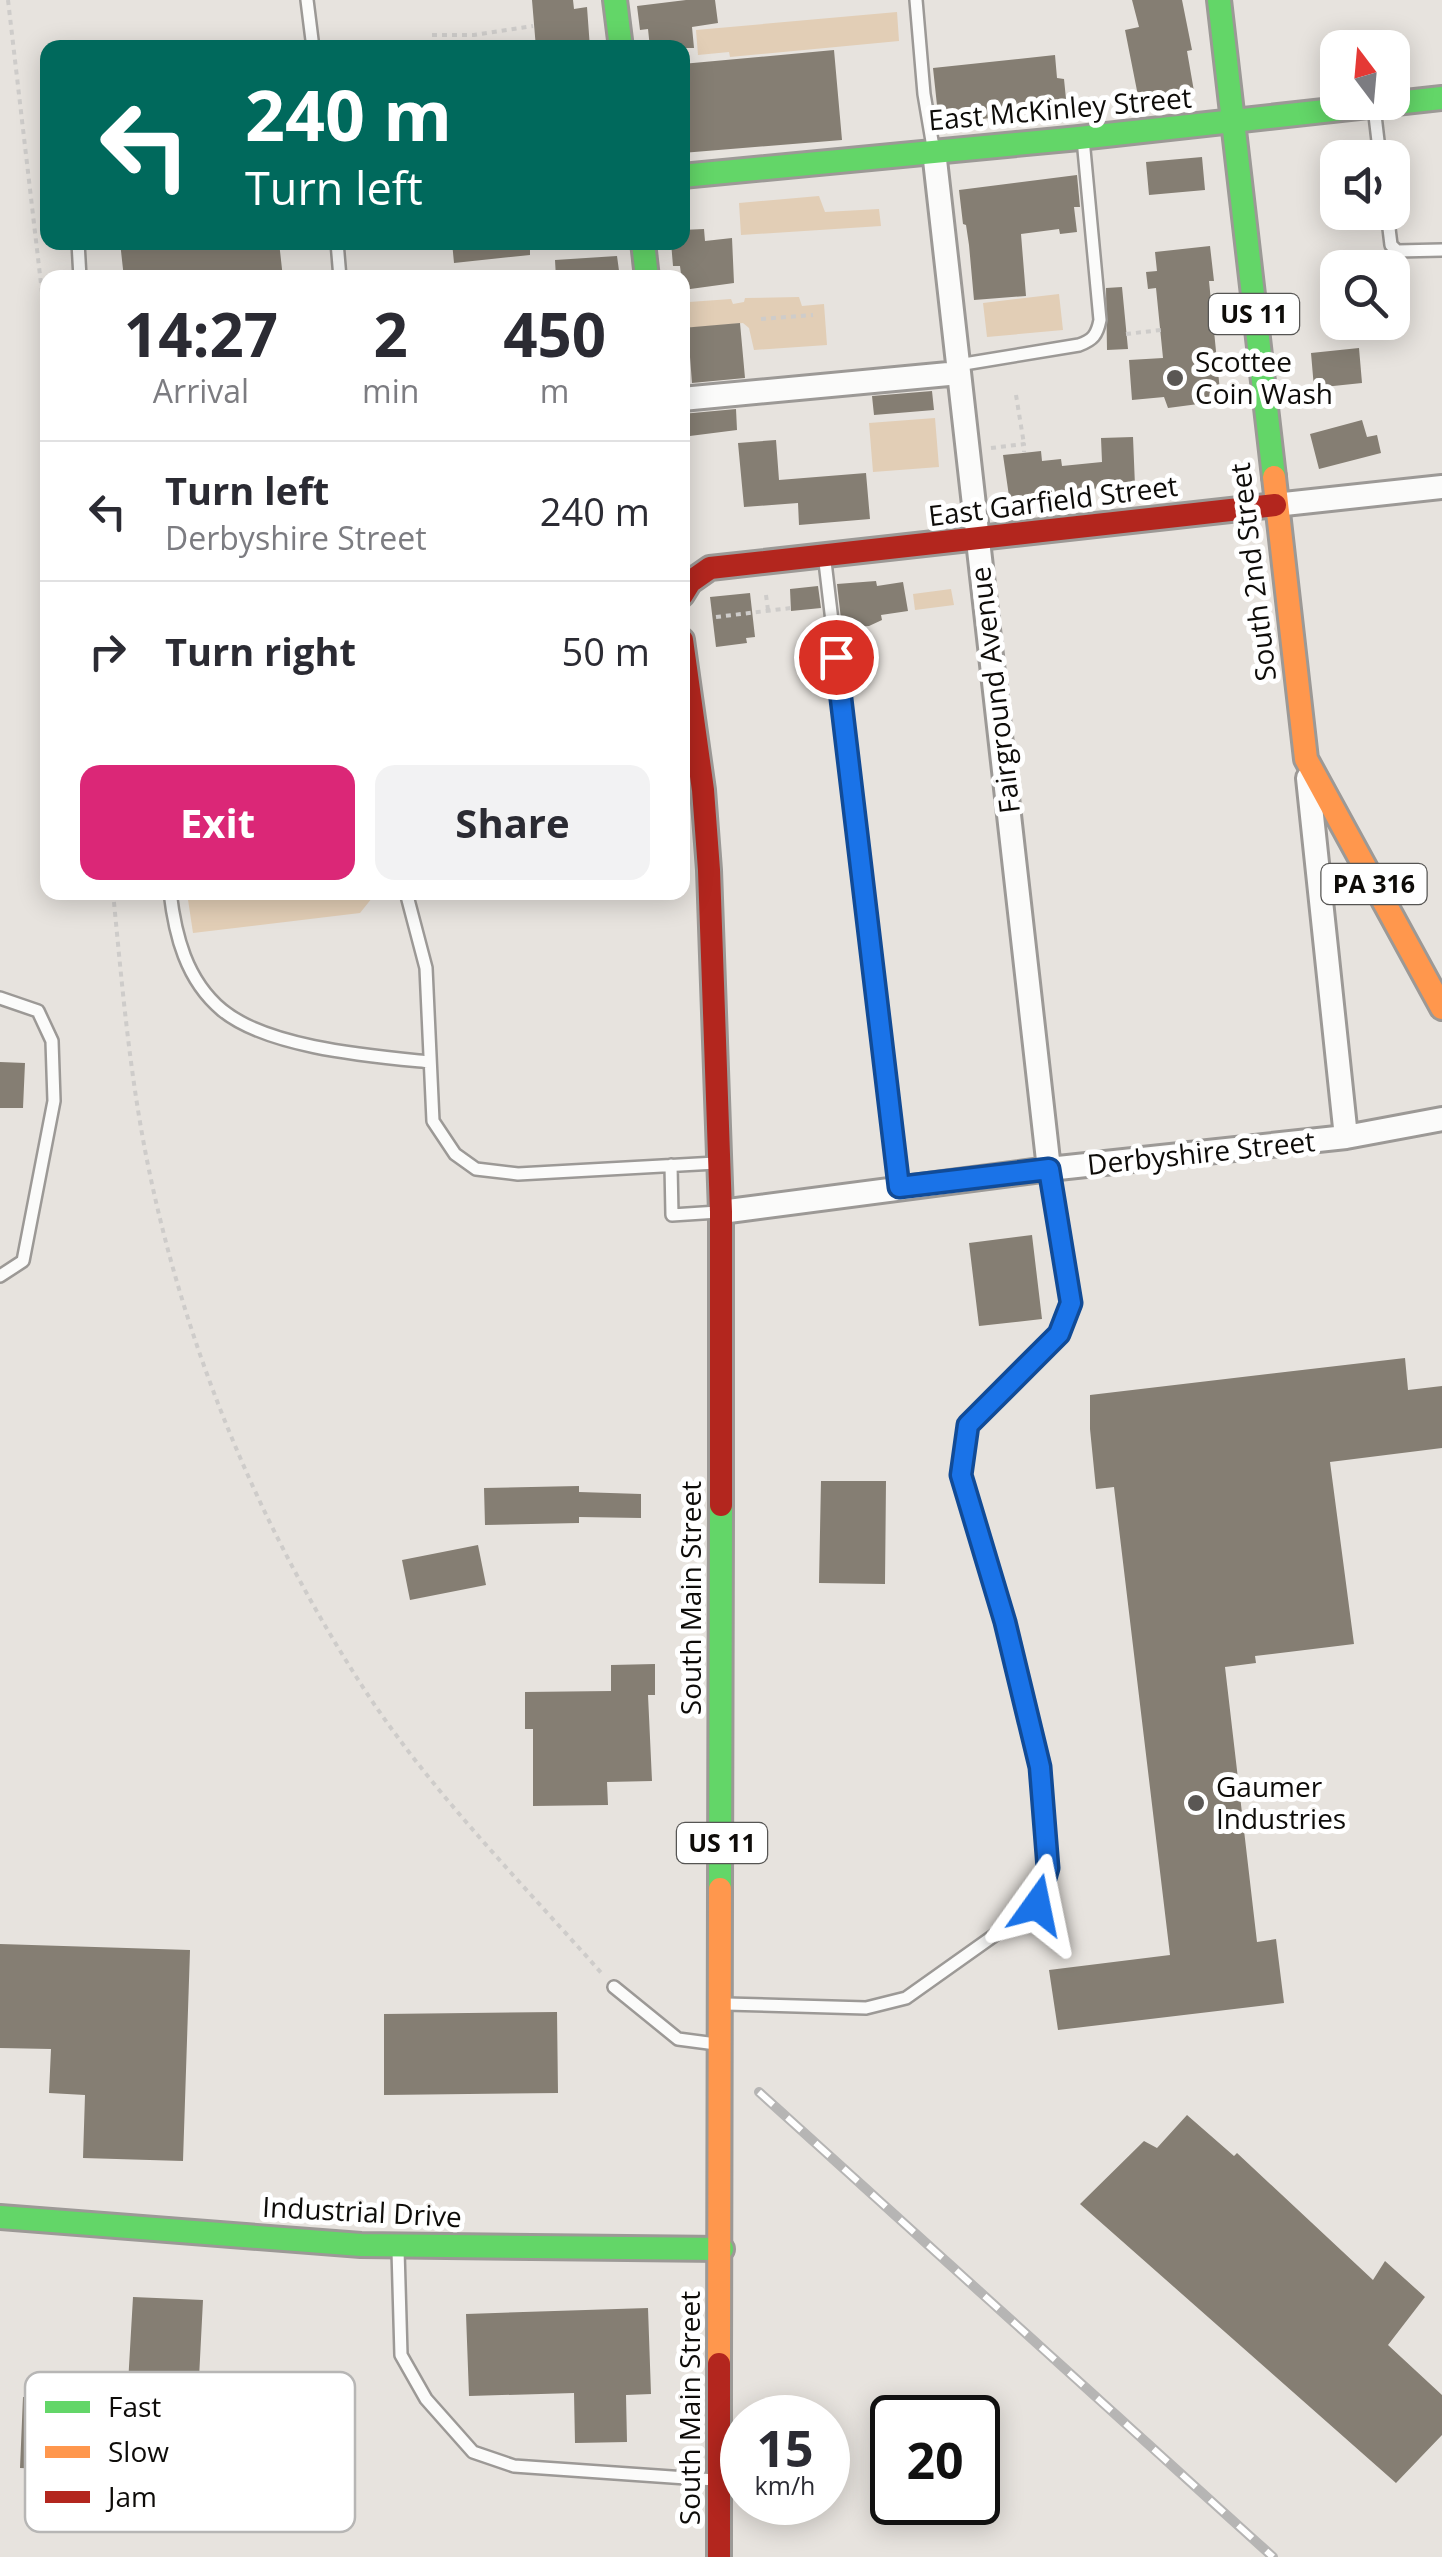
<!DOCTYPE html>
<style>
body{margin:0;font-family:"Open Sans",sans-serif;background:#f2f2f3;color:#2b2b33;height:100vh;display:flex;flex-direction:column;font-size:38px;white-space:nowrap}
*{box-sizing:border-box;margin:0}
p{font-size:32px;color:#7c7c81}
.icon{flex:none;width:55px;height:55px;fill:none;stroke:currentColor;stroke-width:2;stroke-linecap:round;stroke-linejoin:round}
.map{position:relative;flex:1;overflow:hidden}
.drawer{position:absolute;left:40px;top:270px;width:650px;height:630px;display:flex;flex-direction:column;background:#fff;border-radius:20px;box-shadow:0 5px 25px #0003}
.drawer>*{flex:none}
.top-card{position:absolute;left:40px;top:40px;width:650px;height:210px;border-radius:20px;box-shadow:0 5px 25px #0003;background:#00695c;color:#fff;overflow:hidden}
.needle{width:65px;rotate:344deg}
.controls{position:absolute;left:1320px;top:30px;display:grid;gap:20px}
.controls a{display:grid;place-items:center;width:90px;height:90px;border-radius:20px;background:#fff;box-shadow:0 5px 25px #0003;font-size:50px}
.speed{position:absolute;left:720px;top:2395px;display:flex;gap:20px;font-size:50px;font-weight:700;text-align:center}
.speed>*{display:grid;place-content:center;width:130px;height:130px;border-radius:50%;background:#fff;box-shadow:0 5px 25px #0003;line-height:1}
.speed small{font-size:25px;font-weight:400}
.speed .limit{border:5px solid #111;border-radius:15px;background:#fff;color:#111}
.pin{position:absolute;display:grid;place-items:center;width:85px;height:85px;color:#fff;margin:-42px;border:5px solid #fff;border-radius:50%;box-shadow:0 2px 10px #0007}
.me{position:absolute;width:110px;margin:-55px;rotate:12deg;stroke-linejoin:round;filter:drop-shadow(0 0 8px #0008)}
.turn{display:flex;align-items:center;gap:35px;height:210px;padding:0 40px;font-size:45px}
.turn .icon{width:130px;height:130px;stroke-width:2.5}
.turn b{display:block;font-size:70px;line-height:85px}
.eta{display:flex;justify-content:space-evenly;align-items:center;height:170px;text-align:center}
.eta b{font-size:60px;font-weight:700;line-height:70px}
.cta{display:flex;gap:20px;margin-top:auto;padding:20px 40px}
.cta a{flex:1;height:115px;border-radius:20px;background:#db2777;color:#fff;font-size:40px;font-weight:700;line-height:115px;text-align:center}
.cta a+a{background:#f2f2f3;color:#2b2b33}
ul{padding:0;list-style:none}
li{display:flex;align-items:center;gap:30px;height:140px;padding:0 40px;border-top:2px solid #e1e1e2}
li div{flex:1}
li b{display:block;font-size:38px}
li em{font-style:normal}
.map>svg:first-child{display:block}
</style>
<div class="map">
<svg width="1442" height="2557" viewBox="0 0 1442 2557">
<rect width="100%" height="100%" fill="#e7e3de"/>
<path fill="#e2ceb6" d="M897 12 899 41 730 57 729 52 698 55 696 30Z
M819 196 825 212 879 209 881 226 741 235 739 203Z
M1059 294 1063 330 987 337 983 303Z
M799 297 802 306 824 304 827 345 754 350 749 328 743 323 690 328 689 302 731 299 733 304 744 302 745 298Z
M935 418 939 467 873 472 869 423Z
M951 589 954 605 915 610 913 594Z
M187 893V892L376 893 360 913 193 933Z"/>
<path fill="#857e73" d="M532 0H573L574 9 587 7 590 48H536Z
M686 0H715L718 23 692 27 694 48H650L648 29 640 30 637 6Z
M1132 0H1182L1192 50 1187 51 1195 97 1140 106 1125 30 1139 27Z
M834 50 842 140 682 153V64Z
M1055 55 1057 78 1064 79 1067 109 939 124 933 68Z
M1202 157 1205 190 1149 195 1146 162Z
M1077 175 1080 207H1074L1077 232 1060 234 1059 229 1021 234 1026 296 974 300 969 245 966 225 963 224 959 190Z
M704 229 705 241 732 238 734 283 683 290 680 266H673L671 242H682V230Z
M120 242H279L283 278H124Z
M452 242H530V255L454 263Z
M1210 246 1214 281H1209L1221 401 1168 408 1164 397 1132 400 1129 360 1163 358 1156 288 1148 289 1146 272 1157 271 1155 252Z
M617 256 620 278H556L555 260Z
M1122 287 1128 349 1107 350 1106 288Z
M740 323 745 378 692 383 690 357H682V328Z
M1359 348 1362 383 1314 388 1311 353Z
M932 391 934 410 874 415 872 396Z
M736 409 737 430 682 437V414Z
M1362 420 1367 437 1377 435 1381 453 1319 469 1310 434Z
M1133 437 1135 486 1090 489 1091 494 1010 503 1003 455 1041 451 1042 461 1061 459 1062 466 1102 462 1101 438Z
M776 440 779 480 866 473 870 519 799 525 798 503 744 507 738 443Z
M876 581 877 586 903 582 908 611 881 615 882 620 869 626 842 628 837 584Z
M818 586 821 608 791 611 790 589Z
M750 593 755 637 746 638 747 643 716 647 710 597Z
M0 1062 25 1063 23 1108H0Z
M1032 1235 1042 1319 979 1326 969 1243Z
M1405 1358 1408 1390 1442 1386V1448L1330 1462 1354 1644 1255 1656 1256 1663 1225 1667 1257 1942 1276 1939 1284 2003 1058 2030 1049 1970 1170 1955 1114 1487 1096 1489 1090 1429V1395Z
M821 1481H886L885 1584 819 1583Z
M579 1486V1492L641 1494V1518L579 1517V1523L485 1525 484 1488Z
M478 1545 486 1585 410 1600 402 1560Z
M655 1664V1695H648L652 1781 607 1782 608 1805 533 1806V1729H525V1692L611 1691V1665Z
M0 1944 190 1950 183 2161 83 2158 85 2095 49 2093 51 2049 0 2048Z
M557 2012 558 2093 384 2095V2014Z
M1187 2115 1234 2156 1237 2153 1373 2280 1385 2261 1425 2297 1388 2345 1442 2395V2435L1396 2483 1080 2204 1144 2141 1157 2148Z
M133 2297 203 2300 194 2476 20 2468 23 2397 127 2401Z
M648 2308 651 2394 626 2395 627 2442 575 2443 574 2393 469 2396 466 2314Z"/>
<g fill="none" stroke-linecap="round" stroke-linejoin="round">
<g stroke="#9c9996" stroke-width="16">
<path id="lane" d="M307 0 313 48
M916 0 924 94 933 147
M1374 107 1380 158
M1387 212 1391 245 1397 251 1442 250
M78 242 80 278
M337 242 340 278
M958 365 1079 345C1093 340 1097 335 1100 320L1083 139
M825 562 899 1187
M170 892C175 935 186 980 222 1010 268 1048 371 1056 430 1062
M406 892 426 968 433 1121 455 1154 476 1169 518 1174 716 1163
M0 998 38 1011 52 1041 54 1101 23 1261 0 1276
M671 1165 672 1215 718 1212
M614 1987 678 2039 716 2044
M726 2004 866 2008 906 1998 1037 1905 1048 1868 1040 1767 1005 1622 961 1475 968 1425 1059 1334 1071 1303 1049 1169
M398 2250 401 2355 426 2399 473 2452 514 2466 715 2480"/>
</g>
<g stroke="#9c9996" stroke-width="28">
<path id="street" d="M934 151 1049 1169
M682 399 959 373
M1275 505 1442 487
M1308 778 1346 1137
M721 1212 1049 1169 1346 1137 1442 1119"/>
</g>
<g stroke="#9c9996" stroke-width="28">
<path id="fast" d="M615 0 621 48
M1219 0 1274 477
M682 176 1079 138 1442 98
M643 242 647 278
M720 1889 721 1505
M0 2217 361 2245 722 2249"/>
</g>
<g stroke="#9c9996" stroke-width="28">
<path id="slow" d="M1274 477 1306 759 1442 1008
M719 2364 720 1889"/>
</g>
<g stroke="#9c9996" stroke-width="28">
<path id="jam" d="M682 595 690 582 710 568 1275 505
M682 640 703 790 709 870 721 1212V1505
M719 2557V2364"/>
</g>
<path stroke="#ceccca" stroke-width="4" stroke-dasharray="5 5" stroke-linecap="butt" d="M8 0 48 344
M432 35H474L533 26
M761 319 813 315
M1126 334 1161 330
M1016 395 1024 444
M991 448 1024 444V452
M766 595 768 610
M716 617 791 608
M113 892C122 985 130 1079 149 1170 188 1357 262 1532 366 1692 434 1795 523 1884 604 1976"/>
<use href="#lane" stroke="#fbfbfa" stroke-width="11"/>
<use href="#street" stroke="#fbfbfa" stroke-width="22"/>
<use href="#fast" stroke="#63d668" stroke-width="22"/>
<use href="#slow" stroke="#ff974d" stroke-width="22"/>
<use href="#jam" stroke="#b3261e" stroke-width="22"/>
<g stroke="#b6b5b4" stroke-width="10">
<path id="rail" d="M759 2092 1273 2557"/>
</g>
<use href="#rail" stroke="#fff" stroke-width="6" stroke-dasharray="19" stroke-linecap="butt"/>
</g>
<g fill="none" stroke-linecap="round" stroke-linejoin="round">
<g stroke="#114b97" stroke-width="25">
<path id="route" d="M836 657 899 1187 1049 1169 1071 1303 1059 1334 968 1425 961 1475 1005 1622 1040 1767 1048 1868 1037 1905"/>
</g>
<use href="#route" stroke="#1a73e8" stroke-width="18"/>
</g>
<g fill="#5a5754" stroke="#fff" stroke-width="4">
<circle cx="1175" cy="378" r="10"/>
<circle cx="1196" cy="1803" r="10"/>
</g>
<g text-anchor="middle" stroke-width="10" stroke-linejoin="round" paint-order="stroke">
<g fill="#fff" stroke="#565553" stroke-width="2.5">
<rect x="1209" y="294" width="90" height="40" rx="8"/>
<rect x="1321.5" y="864" width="105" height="40" rx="8"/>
<rect x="677" y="1823" width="90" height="40" rx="8"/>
</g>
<g font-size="25" font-weight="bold" fill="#0e0c09">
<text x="1254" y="323">US 11</text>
<text x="1374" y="893">PA 316</text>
<text x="722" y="1852">US 11</text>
</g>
<g font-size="28" fill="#0e0c09" stroke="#fff">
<text transform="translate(1060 109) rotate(-5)" y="10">East McKinley Street</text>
<text transform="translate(1053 501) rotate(-7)" y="10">East Garfield Street</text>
<text transform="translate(1253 572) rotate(-97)" y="10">South 2nd Street</text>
<text transform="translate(995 690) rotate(-97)" y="10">Fairground Avenue</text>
<text transform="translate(1201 1153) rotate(-6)" y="10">Derbyshire Street</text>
<text transform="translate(691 1598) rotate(-90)" y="10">South Main Street</text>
<text transform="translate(362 2212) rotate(3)" y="10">Industrial Drive</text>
<text transform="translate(690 2408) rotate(-90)" y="10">South Main Street</text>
</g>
<g font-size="28" fill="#0e0c09" stroke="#fff" text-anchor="start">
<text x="1195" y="372">Scottee<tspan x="1195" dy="32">Coin Wash</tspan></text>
<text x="1216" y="1797">Gaumer<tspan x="1216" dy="32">Industries</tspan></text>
</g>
</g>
<rect x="25" y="2372" width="330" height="160" rx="15" fill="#fff" stroke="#b7b6b5" stroke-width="2.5"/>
<rect x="45" y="2401" width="45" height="12" fill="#63d668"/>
<rect x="45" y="2446" width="45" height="12" fill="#ff974d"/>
<rect x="45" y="2491" width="45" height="12" fill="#b3261e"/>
<g font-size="28" fill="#0e0c09">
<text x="108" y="2417">Fast</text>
<text x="108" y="2462">Slow</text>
<text x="108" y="2507">Jam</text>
</g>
</svg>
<div class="controls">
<a><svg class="needle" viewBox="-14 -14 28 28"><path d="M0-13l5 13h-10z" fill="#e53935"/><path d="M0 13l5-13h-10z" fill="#7c7c81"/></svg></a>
<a><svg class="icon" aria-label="sound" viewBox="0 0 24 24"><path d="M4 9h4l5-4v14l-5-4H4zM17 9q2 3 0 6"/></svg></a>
<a><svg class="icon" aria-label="search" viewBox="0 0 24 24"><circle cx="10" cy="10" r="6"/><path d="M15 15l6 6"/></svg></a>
</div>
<div class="speed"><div>15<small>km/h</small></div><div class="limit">20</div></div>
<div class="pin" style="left:836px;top:657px;background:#d93025"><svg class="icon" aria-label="arrive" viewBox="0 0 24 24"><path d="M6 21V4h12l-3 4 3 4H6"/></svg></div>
<svg class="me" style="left:1037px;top:1905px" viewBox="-20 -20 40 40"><path d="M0-17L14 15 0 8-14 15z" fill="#1a73e8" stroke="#fff" stroke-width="4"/></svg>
<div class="top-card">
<div class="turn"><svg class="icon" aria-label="left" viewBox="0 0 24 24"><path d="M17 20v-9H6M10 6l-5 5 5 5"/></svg><div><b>240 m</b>Turn left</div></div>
</div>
<section class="drawer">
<div class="eta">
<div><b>14:27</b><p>Arrival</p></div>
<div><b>2</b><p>min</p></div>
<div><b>450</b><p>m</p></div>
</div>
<ul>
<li><svg class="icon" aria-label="left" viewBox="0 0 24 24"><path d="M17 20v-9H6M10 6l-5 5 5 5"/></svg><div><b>Turn left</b><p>Derbyshire Street</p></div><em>240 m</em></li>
<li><svg class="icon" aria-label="right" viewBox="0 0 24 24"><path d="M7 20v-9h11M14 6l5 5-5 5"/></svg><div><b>Turn right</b></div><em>50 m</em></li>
</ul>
<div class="cta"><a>Exit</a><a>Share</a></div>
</section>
</div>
